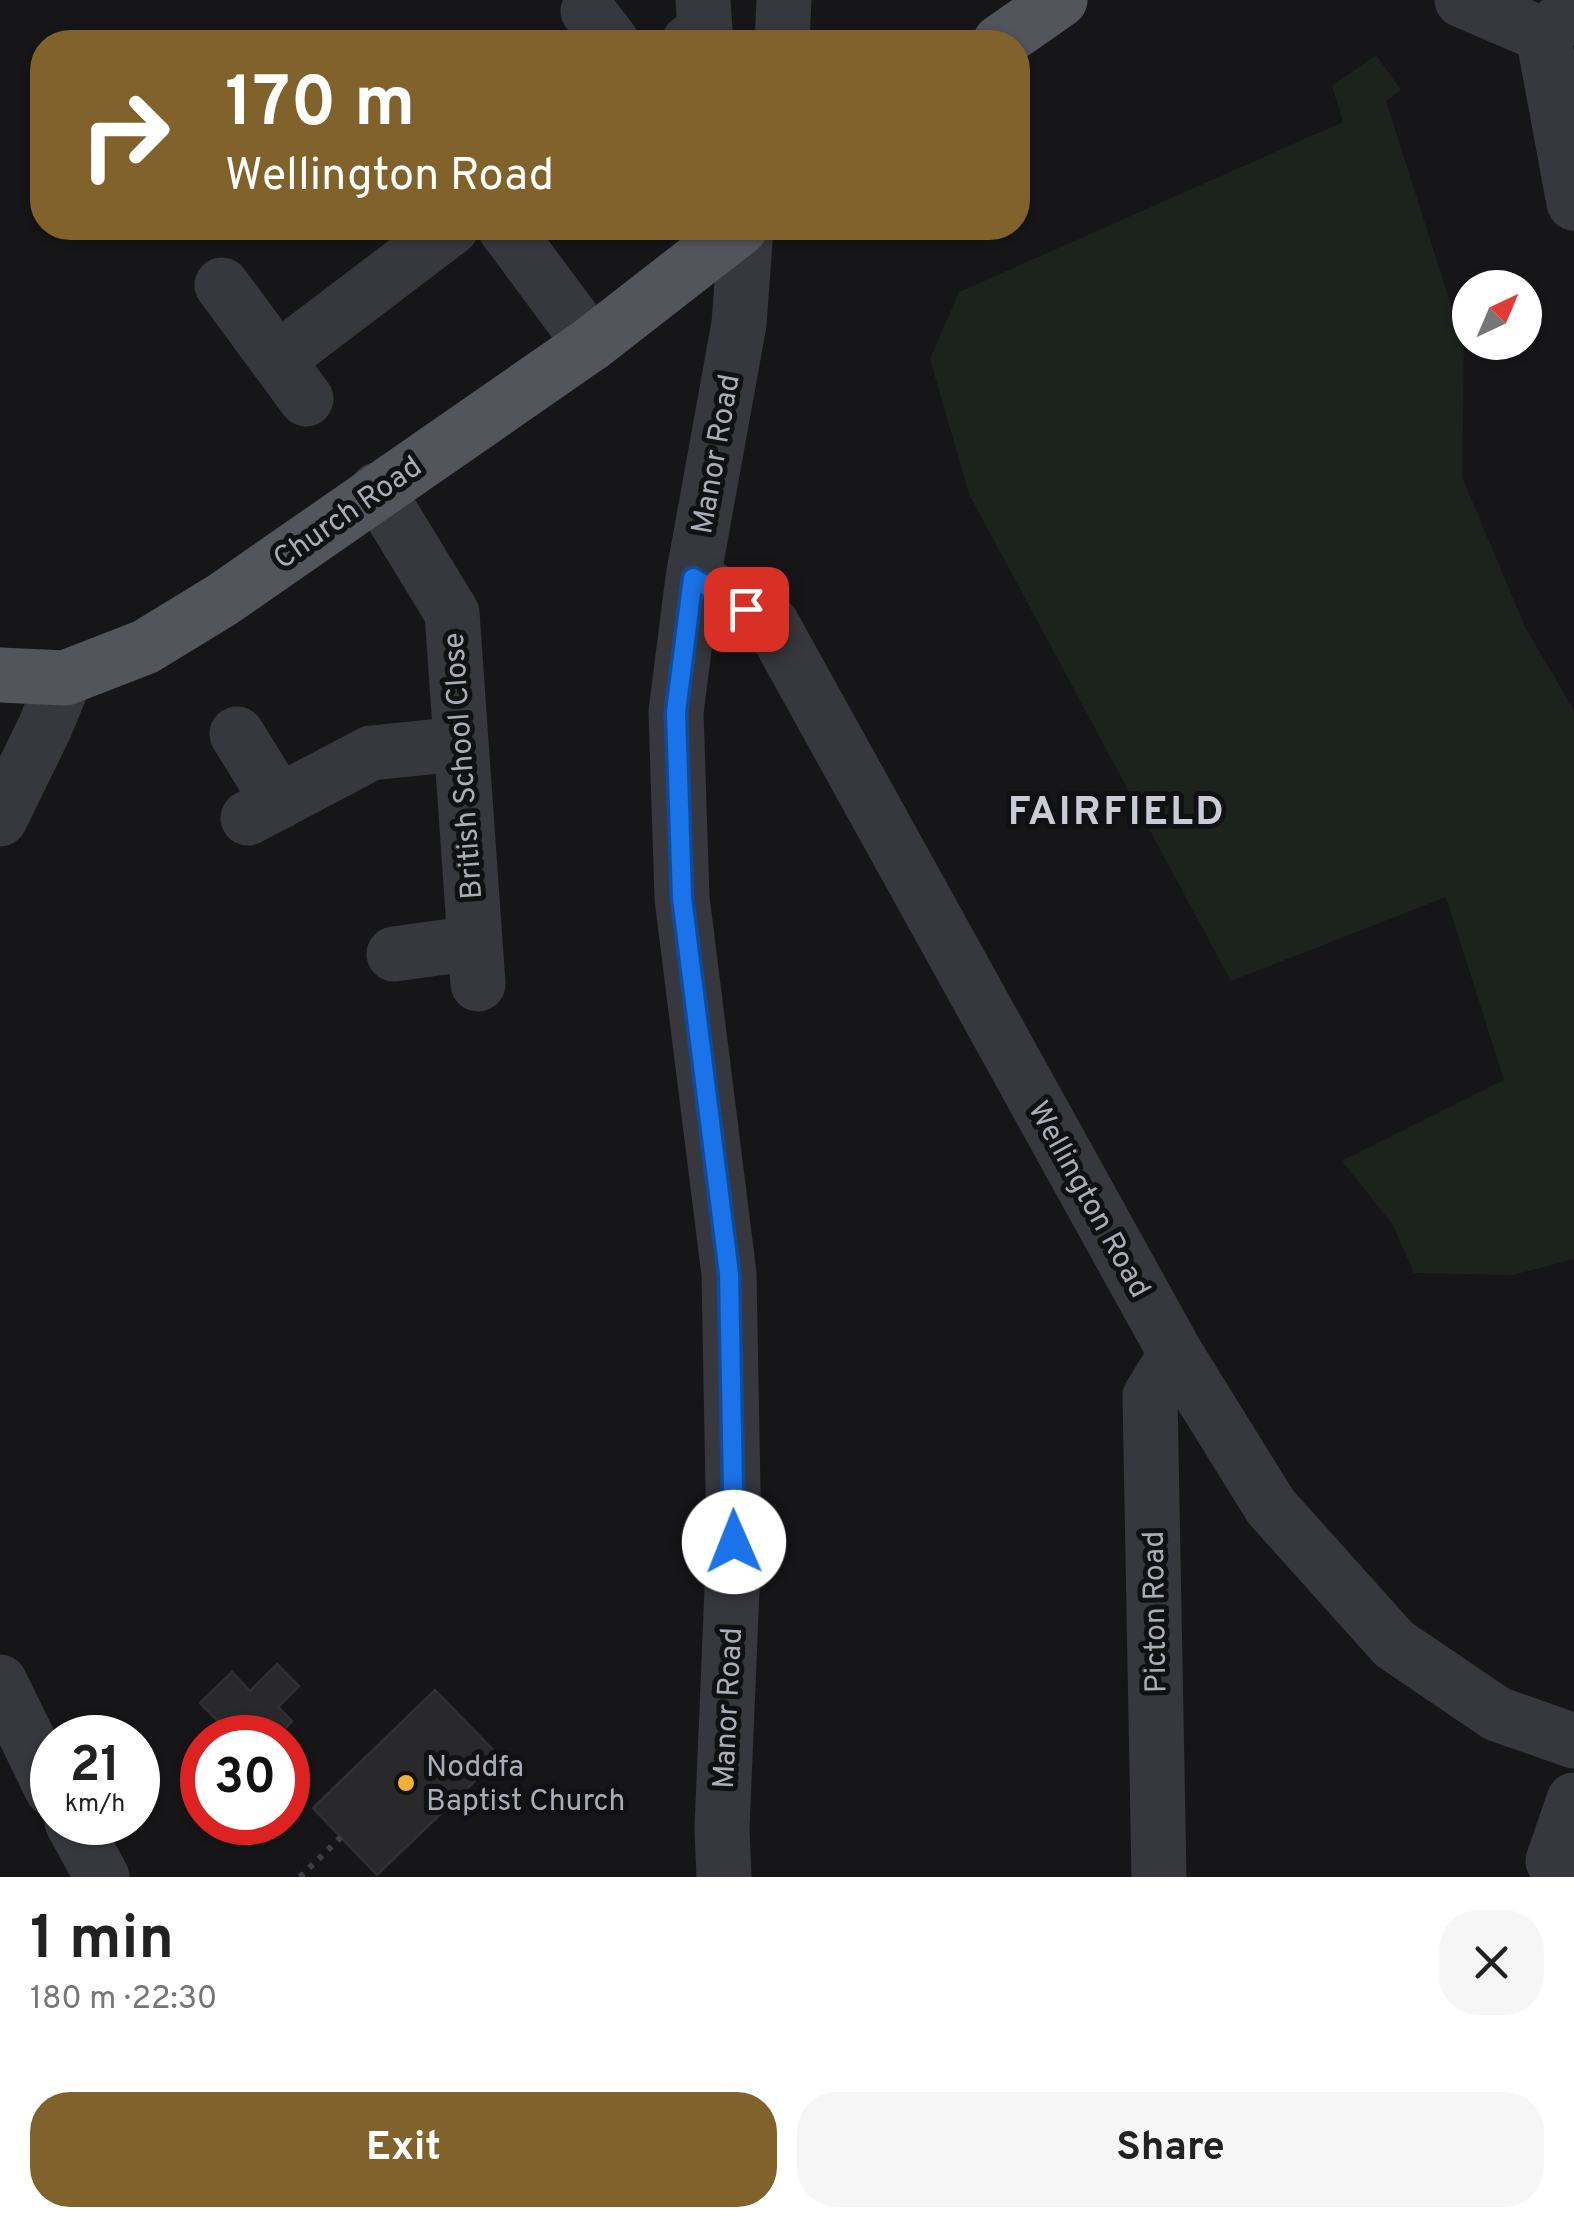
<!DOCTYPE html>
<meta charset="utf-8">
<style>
body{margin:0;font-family:Overpass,sans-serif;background:#f6f6f6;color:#222;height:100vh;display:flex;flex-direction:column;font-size:38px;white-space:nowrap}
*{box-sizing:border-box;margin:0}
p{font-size:32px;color:#767676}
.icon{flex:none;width:55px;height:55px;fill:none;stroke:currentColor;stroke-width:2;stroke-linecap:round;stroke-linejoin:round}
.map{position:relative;height:1877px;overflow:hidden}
.sheet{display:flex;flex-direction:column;background:#fff;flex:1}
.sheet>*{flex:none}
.banner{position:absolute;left:30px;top:30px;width:1000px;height:210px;border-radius:40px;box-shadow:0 2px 8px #0004;background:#80622a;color:#fff;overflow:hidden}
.needle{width:65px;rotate:44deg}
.tools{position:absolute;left:1452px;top:270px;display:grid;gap:20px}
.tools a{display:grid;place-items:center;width:90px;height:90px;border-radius:50%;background:#fff;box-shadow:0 2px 8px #0004;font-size:50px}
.speed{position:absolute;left:30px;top:1715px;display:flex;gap:20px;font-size:50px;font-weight:700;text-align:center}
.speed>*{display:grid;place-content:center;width:130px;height:130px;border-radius:50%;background:#fff;box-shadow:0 2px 8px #0004;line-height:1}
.speed small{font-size:25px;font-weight:400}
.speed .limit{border:15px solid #d22;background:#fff;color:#111}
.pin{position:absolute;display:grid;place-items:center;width:85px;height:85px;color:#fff;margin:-42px;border-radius:20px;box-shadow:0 5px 15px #0006}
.me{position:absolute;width:110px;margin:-55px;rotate:359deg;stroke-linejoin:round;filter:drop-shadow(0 0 8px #0008)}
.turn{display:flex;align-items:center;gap:35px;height:210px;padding:0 30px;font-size:45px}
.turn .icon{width:130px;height:130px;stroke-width:2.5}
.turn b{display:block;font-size:70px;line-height:85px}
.round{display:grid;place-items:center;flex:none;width:105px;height:105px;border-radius:40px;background:#f6f6f6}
.headline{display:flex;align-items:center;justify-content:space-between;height:170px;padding:0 30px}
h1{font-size:60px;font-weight:700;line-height:75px}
.action{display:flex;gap:20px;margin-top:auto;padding:20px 30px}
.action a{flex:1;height:115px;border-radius:40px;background:#80622a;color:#fff;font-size:40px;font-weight:700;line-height:115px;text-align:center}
.action a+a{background:#f6f6f6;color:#222}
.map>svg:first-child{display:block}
</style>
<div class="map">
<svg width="1574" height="1877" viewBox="0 0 1574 1877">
<rect width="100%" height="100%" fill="#161618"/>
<path fill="#1c231d" d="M1376 55 1401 90 1386 101 1464 346 1462 477 1526 629 1574 710V1259L1513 1275 1414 1273 1393 1225 1342 1161 1504 1080 1446 897 1231 981 969 494 930 359 959 292 1343 122 1332 86Z"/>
<path fill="#29292c" stroke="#303034" stroke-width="2.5" d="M277 1664 299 1686 278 1707 292 1721 276 1738H235L200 1703 232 1672 250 1691Z
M435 1690 500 1757 377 1875 313 1808Z"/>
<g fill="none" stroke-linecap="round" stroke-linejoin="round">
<path stroke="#3d3f44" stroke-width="6" stroke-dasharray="5 8" stroke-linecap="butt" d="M300 1877 341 1837"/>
<path stroke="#37383d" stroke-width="55" d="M1462 0 1543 35 1574 10
M588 11 612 42
M1543 35 1574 203
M689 42 705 31 703 0
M782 42 784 0
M505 228 591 344
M222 285 306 399
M277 360 451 228
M377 490 452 613 478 984
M693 578 772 624 1176 1354 1271 1507 1394 1644 1497 1714 1574 1741
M237 734 279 802
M248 818 371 753 460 744
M0 819 45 727 65 678
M394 954 474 943
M0 1682 52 1789
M72 1822 102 1877
M1553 1861 1574 1800
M724 1877 722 1828 734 1542 729 1274 682 898 676 712 693 578 739 324 746 228
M1159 1877 1150 1396 1176 1354"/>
<path stroke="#53555c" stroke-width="55" d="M1000 42 1060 0
M0 675 65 678 145 647 222 600 591 344 740 228"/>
</g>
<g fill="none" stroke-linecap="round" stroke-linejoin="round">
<g stroke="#114b97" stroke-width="25">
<path id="route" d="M734 1542 729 1274 682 898 676 712 693 578 746 609"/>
</g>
<use href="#route" stroke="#1a73e8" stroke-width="18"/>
</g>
<circle fill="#f2b134" stroke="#111113" stroke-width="4" cx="406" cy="1783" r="10"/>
<g text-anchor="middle" stroke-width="10" stroke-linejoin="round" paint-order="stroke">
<g font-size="30" fill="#a8adb8" stroke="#111113">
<text transform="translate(715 454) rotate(-80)" y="10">Manor Road</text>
<text transform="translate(347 512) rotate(-35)" y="10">Church Road</text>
<text transform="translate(462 766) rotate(-94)" y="10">British School Close</text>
<text transform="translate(1090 1199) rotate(61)" y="10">Wellington Road</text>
<text transform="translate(1154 1612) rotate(-91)" y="10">Picton Road</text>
<text transform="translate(727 1708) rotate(-87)" y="10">Manor Road</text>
</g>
<g font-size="30" fill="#a8adb8" stroke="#111113" text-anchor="start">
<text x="426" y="1776">Noddfa<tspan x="426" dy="34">Baptist Church</tspan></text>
</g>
<g font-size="40" font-weight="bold" letter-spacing="2.5" fill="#c9ccd4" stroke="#111113">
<text x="1117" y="824">FAIRFIELD</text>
</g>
</g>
</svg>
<div class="tools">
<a><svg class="needle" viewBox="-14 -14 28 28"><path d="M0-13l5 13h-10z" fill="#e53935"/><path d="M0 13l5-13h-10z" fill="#767676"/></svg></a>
</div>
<div class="speed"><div>21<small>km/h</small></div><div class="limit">30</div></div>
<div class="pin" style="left:746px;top:609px;background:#d93025"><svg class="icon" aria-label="arrive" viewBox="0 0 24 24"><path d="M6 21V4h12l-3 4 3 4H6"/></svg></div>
<svg class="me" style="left:734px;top:1542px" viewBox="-20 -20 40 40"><circle r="19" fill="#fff"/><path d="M0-13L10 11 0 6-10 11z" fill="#1a73e8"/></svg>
<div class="banner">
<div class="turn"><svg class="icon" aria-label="right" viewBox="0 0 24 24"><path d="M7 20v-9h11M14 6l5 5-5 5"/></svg><div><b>170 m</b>Wellington Road</div></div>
</div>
</div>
<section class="sheet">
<div class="headline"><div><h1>1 min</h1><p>180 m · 22:30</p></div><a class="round"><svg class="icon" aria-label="close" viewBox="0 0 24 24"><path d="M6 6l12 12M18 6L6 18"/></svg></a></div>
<div class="action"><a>Exit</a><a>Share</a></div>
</section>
